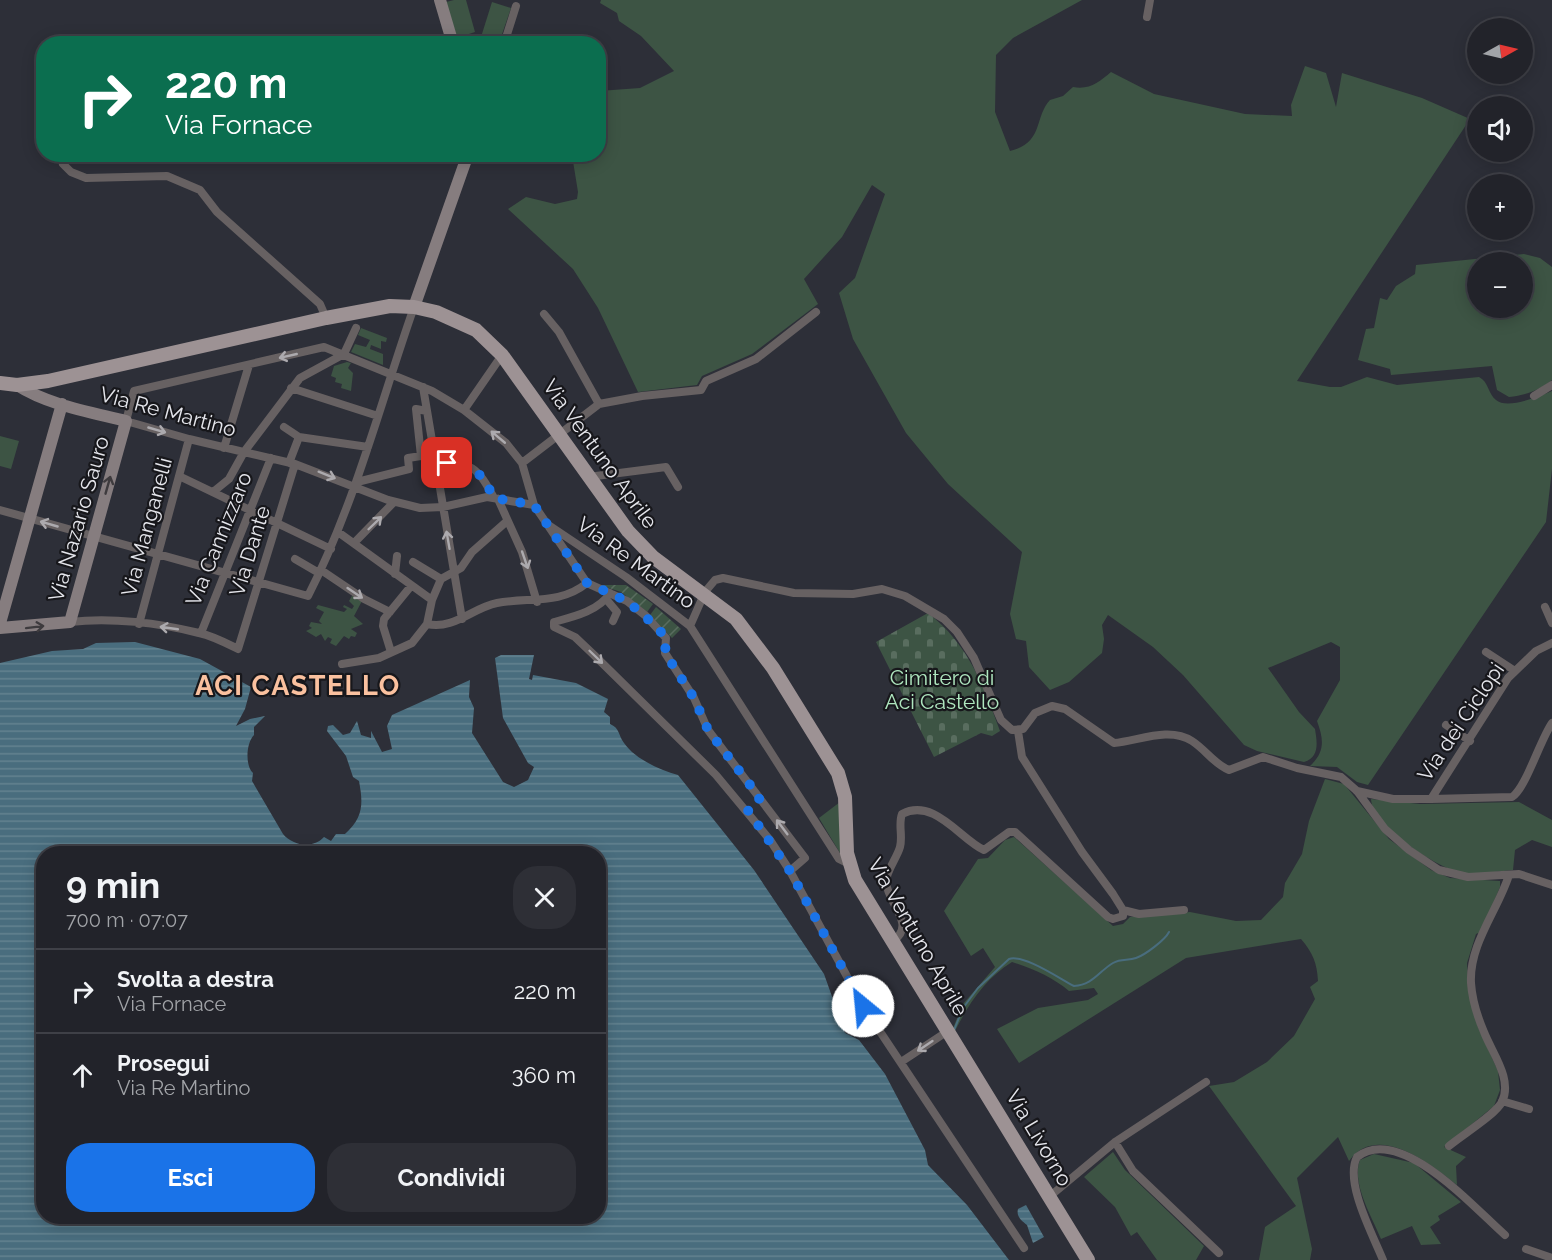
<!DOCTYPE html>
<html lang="it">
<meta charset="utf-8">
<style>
body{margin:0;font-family:Raleway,sans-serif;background:#2e2f36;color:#f1f3f6;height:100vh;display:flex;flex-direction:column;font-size:22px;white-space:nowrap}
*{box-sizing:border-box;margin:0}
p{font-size:20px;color:#a2a4a8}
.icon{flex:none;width:33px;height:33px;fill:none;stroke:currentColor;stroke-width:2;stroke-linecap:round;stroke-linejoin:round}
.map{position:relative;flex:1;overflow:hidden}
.sheet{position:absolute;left:36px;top:846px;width:570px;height:378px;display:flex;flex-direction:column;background:#22232a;border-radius:24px;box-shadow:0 3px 15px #0003,0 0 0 2px #3f4047}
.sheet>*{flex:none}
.guide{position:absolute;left:36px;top:36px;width:570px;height:126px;border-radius:24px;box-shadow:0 3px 15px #0003,0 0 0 2px #3f4047;background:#0b6e4f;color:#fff;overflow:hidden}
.needle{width:39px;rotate:82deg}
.controls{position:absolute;left:1467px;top:18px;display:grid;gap:12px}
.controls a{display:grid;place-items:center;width:66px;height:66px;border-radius:50%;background:#22232a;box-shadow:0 3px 15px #0003,0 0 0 2px #3f4047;font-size:30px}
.pin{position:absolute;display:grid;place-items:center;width:51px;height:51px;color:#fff;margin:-26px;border-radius:12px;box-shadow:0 3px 9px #0006}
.me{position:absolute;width:66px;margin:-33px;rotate:332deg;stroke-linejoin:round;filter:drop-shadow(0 0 4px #0008)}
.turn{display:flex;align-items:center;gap:21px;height:126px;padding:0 30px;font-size:27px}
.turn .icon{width:78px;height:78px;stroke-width:2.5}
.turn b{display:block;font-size:42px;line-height:51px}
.round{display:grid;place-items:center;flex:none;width:63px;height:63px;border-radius:24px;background:#2e2f36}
.head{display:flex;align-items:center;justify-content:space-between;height:102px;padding:0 30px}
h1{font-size:36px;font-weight:700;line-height:45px}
.cta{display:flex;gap:12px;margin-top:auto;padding:12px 30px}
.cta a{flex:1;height:69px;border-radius:24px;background:#1a73e8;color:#fff;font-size:24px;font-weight:700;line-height:69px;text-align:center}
.cta a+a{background:#2e2f36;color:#f1f3f6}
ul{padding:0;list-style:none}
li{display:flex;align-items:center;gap:18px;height:84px;padding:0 30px;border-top:2px solid #3f4047}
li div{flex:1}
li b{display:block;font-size:22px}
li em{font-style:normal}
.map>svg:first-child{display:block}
</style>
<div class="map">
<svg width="1552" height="1260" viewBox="0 0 1552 1260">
<defs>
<pattern id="cemetery-stones" width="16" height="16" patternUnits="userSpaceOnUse" patternTransform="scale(1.5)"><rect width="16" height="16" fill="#3d5444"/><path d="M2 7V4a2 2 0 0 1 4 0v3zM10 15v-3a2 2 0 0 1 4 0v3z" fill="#596d5f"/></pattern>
<pattern id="garden-furrows" width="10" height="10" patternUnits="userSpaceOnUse" patternTransform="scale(1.5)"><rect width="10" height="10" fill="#3d5444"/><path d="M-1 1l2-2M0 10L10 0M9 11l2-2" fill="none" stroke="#596d5f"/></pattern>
<pattern id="water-rules" width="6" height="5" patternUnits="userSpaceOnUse" patternTransform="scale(1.5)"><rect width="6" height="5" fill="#496d7e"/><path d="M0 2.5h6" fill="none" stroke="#638290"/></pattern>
</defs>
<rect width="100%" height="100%" fill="#2d2f38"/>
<path fill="#3d5444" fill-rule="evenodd" d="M454 0H466L475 32 457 38 446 2Z
M601 0H1082L1013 38 996 55 995 112 1010 151C1044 143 1034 117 1050 100L1063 96 1073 87C1090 90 1099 82 1111 72L1154 94 1245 114 1292 116 1291 105 1305 66 1326 73 1336 107 1342 73 1422 98 1470 119 1297 381 1330 387H1341L1367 377 1397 385 1479 377C1489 382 1488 394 1496 400 1507 410 1540 396 1552 391V469L1546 522 1368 785 1357 782 1337 767 1310 766C1325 752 1324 740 1317 721L1340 680V647L1331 642 1268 668 1299 712 1315 729C1317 742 1320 757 1304 762L1257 751 1244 745 1183 675 1153 647 1108 615 1102 625 1104 639 1102 653 1069 682 1050 690 1029 667 1026 641 1016 639 1010 614 1022 552 948 484 906 433 853 339 839 293 855 278 885 194 872 185 842 237 804 279 818 304 752 354 702 376 697 385 638 392 598 308 573 269 508 209 526 197 555 204 577 199 578 192 572 155 598 154 599 91 640 88 674 71 641 36 619 21 617 13 600 3Z
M492 2 511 8 499 43 481 37Z
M1524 254 1540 258 1552 267V380C1538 391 1526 395 1509 397L1497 390 1492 366 1391 375 1390 369 1358 360 1366 329 1374 328 1380 298 1387 300 1396 286 1415 274 1416 265ZM1478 262H1522V308H1478Z
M361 328 387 338 386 342 381 341V349L371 345 370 349 383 354V365L351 352 355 344 366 347 370 340 358 335Z
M347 362 351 363 348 368 353 373 351 391 341 388 342 384 335 382 336 378 331 376 334 366Z
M0 436 19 441 11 469 0 466Z
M353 594 362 601 354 616 363 624 351 629 357 633 355 637 351 636 349 639 344 636 336 646 330 643 332 639 328 637 325 641 321 634 316 637 306 631 312 628 309 626 311 622 322 624 319 621 324 612 316 608 318 605 344 612 347 609 343 607 344 605 352 609 354 606 349 601Z
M1325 779 1344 784 1389 839 1431 870 1450 878 1500 881V887L1481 932 1476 934 1467 963 1469 990 1478 1027 1498 1071 1500 1090 1494 1106 1444 1147 1466 1157 1456 1166 1457 1185C1432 1165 1377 1121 1349 1161L1338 1137 1297 1178 1312 1249 1310 1260H1259L1265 1227 1296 1206 1209 1086 1234 1082 1267 1062 1294 1036 1315 999 1310 987 1318 981C1317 963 1313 953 1301 939L1186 958 1019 1063 997 1029 1038 1008 1088 1000 1098 994 1094 988 1069 991C1054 978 1032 968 1012 962 985 979 969 1003 955 1031L953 1028 963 1004 995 967 983 948 971 956 944 911 978 859 988 858 1005 840 1014 837 1113 926 1123 924 1130 917 1190 912 1236 921 1261 920 1283 897 1285 883 1302 854 1309 821Z
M1371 799 1420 804 1519 802 1552 820V847L1532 840 1515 850 1513 870C1497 871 1477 876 1461 873 1436 867 1372 826 1371 799Z
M840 802 842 849 840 853 819 818Z
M1113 1152 1125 1170 1204 1246 1196 1260H1157L1137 1232 1131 1236 1115 1207 1084 1177Z
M1374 1154 1414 1163 1461 1202 1438 1216 1440 1220 1430 1227 1441 1244 1421 1245 1412 1226 1381 1239C1372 1217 1351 1183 1360 1160Z"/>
<path fill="url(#cemetery-stones)" d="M928 613C968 644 983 684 1000 731L992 736 981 733 934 757 876 642Z"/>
<path fill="url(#garden-furrows)" d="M600 585H626L653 604 647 612 621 592Z
M656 607 681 629 672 638 650 615Z"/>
<path fill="url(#water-rules)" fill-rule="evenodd" d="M135 642 200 659 251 687 245 709 236 726 250 719 265 716 254 727V735C246 743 245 766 253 773L252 781 283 834C293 846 313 849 324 837L331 841 336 834H345C364 817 363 803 359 781L353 777 346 756 327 731 328 726 333 725 343 735 350 733 357 721 361 735 371 738V731L382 752 392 749 387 726 392 715 470 680 469 697 474 708 472 733 503 782 514 787 528 780 534 767 528 763 503 718 495 658 501 655H534L529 679 532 680 533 675 576 683 608 699 604 712 610 717V724C620 728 618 735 624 743 635 759 660 770 678 775L754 870 824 974 845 1033 859 1040 885 1074 925 1150 928 1165 967 1205 1009 1260H0V663L52 651 83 649 96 643ZM44 854H598V1216H44Z
M1026 1205 1044 1237 1033 1243 1027 1225C1022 1221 1016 1217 1018 1209Z"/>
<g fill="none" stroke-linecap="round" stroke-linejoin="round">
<path stroke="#496d7e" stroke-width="2" d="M954 1030 963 1008 978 988 1009 959C1024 954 1060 979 1074 986 1093 985 1098 972 1113 963 1121 958 1128 961 1136 958 1145 955 1165 940 1169 932"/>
<path stroke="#676162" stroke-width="8" d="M1147 17 1150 0
M504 44 516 6
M63 164 71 172 86 178 167 176 200 190 217 212 320 304 326 318
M544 314 559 332 599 404
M423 387 462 619
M291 388 378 416
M1534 396 1552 385
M464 410 502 355
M284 427 299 437 368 447
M224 448 249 365
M421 456 416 409 427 411
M289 463 299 437
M522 463 599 404 642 396 701 390 706 381 756 359 816 312
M436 464C471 460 478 468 494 498
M179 476 331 549
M588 477 666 467 678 487
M357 482 409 469 408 458 434 454
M213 492 229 479 244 452 300 378 344 354 356 328
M498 499 522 552 537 602
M534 505 487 497 443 507 420 508 388 500 295 464 189 439 126 421 134 391 324 347 432 391 464 410 506 443 522 463 534 505 547 524 626 577 690 626 839 859 849 864
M0 510 308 596C355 504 380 404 414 307
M549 527 587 583 627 601 646 616 666 638 665 653 694 698 708 730 805 858 790 871
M338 532 432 600
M354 543 394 502
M295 559 319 573
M413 562 441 579
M321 570 364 599 390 612
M395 574 397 556
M610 593C599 611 573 617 554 622V627L575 637 594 655 716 775 770 840 790 871 863 1006 1024 1248
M704 593 715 580 723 578 794 593 853 594 882 589 905 596 944 619 957 632 974 658 1001 720 1012 730 1023 729 1035 713 1052 706 1065 709 1114 743C1138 741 1169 726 1192 741 1206 750 1214 764 1229 770L1263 757 1297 768 1341 777 1357 791 1385 829 1409 850 1439 870 1468 877 1519 874 1552 885
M606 599 617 612 613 621
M1545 607 1552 623
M70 622C111 617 159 623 199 633 213 636 226 643 238 649L295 464
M139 624 189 439
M427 624 432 600 441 579 461 568 472 552 506 522
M690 626 701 601
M201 633 271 458
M391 652 383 626 384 619 411 586
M1486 652 1515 671
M342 664 379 658 412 643 427 624C454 630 472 608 497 603 529 597 560 605 587 583
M1446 725 1470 741
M1357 791 1393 799H1431L1508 678 1536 651 1552 643
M1431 799 1512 797C1526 788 1540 740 1552 723
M1123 910 1139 914 1184 910
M893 941C917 924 888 905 886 882 886 871 897 858 900 847 903 836 898 824 902 814 934 797 961 840 984 850L1009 832H1015L1108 917 1113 919 1123 916V910L1113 894 1082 852 1022 757 1018 731
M901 1062 948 1031
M1502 1101 1529 1109
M1115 1142 1133 1171 1219 1253
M1449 1146C1462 1135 1495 1115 1502 1102 1513 1079 1492 1053 1484 1032 1478 1018 1472 998 1471 983 1469 944 1498 910 1509 875
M1049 1197 1115 1142 1206 1082
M1526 1249 1552 1258
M1383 1260C1373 1235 1344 1182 1357 1157 1400 1123 1475 1209 1505 1235"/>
<path stroke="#867d7f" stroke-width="12" d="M440 0 453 44
M414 307 468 154
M0 623 62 404
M0 628 70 622 126 421C90 412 48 405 17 385"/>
<path stroke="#9d9294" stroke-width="14" d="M0 383 17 385 48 381 326 318 390 306 414 307 436 312 476 330 502 355 628 531 653 557 736 619 773 668 838 773 845 797 847 853 855 880 1088 1260"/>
</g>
<defs><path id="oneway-shaft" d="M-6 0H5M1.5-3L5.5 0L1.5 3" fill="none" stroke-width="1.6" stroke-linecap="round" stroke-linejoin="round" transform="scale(1.5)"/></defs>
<g stroke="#acaaae">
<use href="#oneway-shaft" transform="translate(288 356) rotate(167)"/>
<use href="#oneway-shaft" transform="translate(157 430) rotate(16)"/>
<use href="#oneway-shaft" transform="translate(498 437) rotate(-140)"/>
<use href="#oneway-shaft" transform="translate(327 475) rotate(22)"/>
<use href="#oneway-shaft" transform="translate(375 523) rotate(-44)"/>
<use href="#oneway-shaft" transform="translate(49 524) rotate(-164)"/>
<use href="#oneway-shaft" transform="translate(448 540) rotate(-100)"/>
<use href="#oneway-shaft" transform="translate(525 560) rotate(71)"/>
<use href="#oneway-shaft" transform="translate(355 593) rotate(34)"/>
<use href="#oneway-shaft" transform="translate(169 628) rotate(-172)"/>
<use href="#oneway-shaft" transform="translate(596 657) rotate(44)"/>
<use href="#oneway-shaft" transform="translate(782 827) rotate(-127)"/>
<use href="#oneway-shaft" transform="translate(925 1046) rotate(146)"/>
</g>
<g stroke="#3e3b3e">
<use href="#oneway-shaft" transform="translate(108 485) rotate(-74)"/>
<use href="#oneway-shaft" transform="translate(35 627) rotate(-7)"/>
</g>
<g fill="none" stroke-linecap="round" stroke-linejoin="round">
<path stroke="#1a73e8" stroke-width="10" stroke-dasharray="0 18" d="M447 463C474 461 483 477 494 498L534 505 587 583 627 601 658 628 666 639 665 653 694 698 708 730 760 798 747 809 790 871 863 1006"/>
</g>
<g text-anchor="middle" stroke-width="4.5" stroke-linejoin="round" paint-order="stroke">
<g font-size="21" fill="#e5e6ec" stroke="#17171b">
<text transform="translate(168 412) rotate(15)" y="7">Via Re Martino</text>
<text transform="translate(600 454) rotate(54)" y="7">Via Ventuno Aprile</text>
<text transform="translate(79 519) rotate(-74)" y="7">Via Nazario Sauro</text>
<text transform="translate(147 527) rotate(-75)" y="7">Via Manganelli</text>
<text transform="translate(219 539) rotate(-68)" y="7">Via Cannizzaro</text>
<text transform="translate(250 551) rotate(-73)" y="7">Via Dante</text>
<text transform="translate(636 563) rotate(36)" y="7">Via Re Martino</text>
<text transform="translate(1461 722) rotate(-56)" y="7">Via dei Ciclopi</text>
<text transform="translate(918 937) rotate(60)" y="7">Via Ventuno Aprile</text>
<text transform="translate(1039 1138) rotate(59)" y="7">Via Livorno</text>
</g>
<g font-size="21" fill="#afe7bf" stroke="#17171b">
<text x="942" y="685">Cimitero di<tspan x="942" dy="24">Aci Castello</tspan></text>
</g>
<g font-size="27" font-weight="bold" letter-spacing="1.5" fill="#fac19f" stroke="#17171b">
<text x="298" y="695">ACI CASTELLO</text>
</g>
</g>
</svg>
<div class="controls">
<a><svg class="needle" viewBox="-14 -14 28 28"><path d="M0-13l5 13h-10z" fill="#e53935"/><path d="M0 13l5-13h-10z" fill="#a2a4a8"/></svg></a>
<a><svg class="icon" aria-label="sound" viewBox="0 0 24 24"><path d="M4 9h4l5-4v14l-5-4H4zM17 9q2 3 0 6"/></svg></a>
<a>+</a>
<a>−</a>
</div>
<div class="pin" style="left:447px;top:463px;background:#d93025"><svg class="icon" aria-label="arrive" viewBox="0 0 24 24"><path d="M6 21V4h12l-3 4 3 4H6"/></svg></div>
<svg class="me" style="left:863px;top:1006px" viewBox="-20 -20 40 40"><circle r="19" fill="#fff"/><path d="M0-13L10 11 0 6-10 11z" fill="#1a73e8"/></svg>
<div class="guide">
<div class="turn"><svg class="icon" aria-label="right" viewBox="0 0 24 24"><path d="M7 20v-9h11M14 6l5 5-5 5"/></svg><div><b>220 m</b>Via Fornace</div></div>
</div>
<section class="sheet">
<div class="head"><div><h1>9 min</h1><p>700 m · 07:07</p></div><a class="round"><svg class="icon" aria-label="close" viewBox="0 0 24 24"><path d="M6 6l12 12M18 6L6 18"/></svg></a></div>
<ul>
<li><svg class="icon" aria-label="right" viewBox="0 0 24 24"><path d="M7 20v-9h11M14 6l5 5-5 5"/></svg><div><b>Svolta a destra</b><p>Via Fornace</p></div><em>220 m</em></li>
<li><svg class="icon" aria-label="ahead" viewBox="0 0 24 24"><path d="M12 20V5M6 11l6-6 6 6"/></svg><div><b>Prosegui</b><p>Via Re Martino</p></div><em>360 m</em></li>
</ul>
<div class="cta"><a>Esci</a><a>Condividi</a></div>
</section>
</div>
